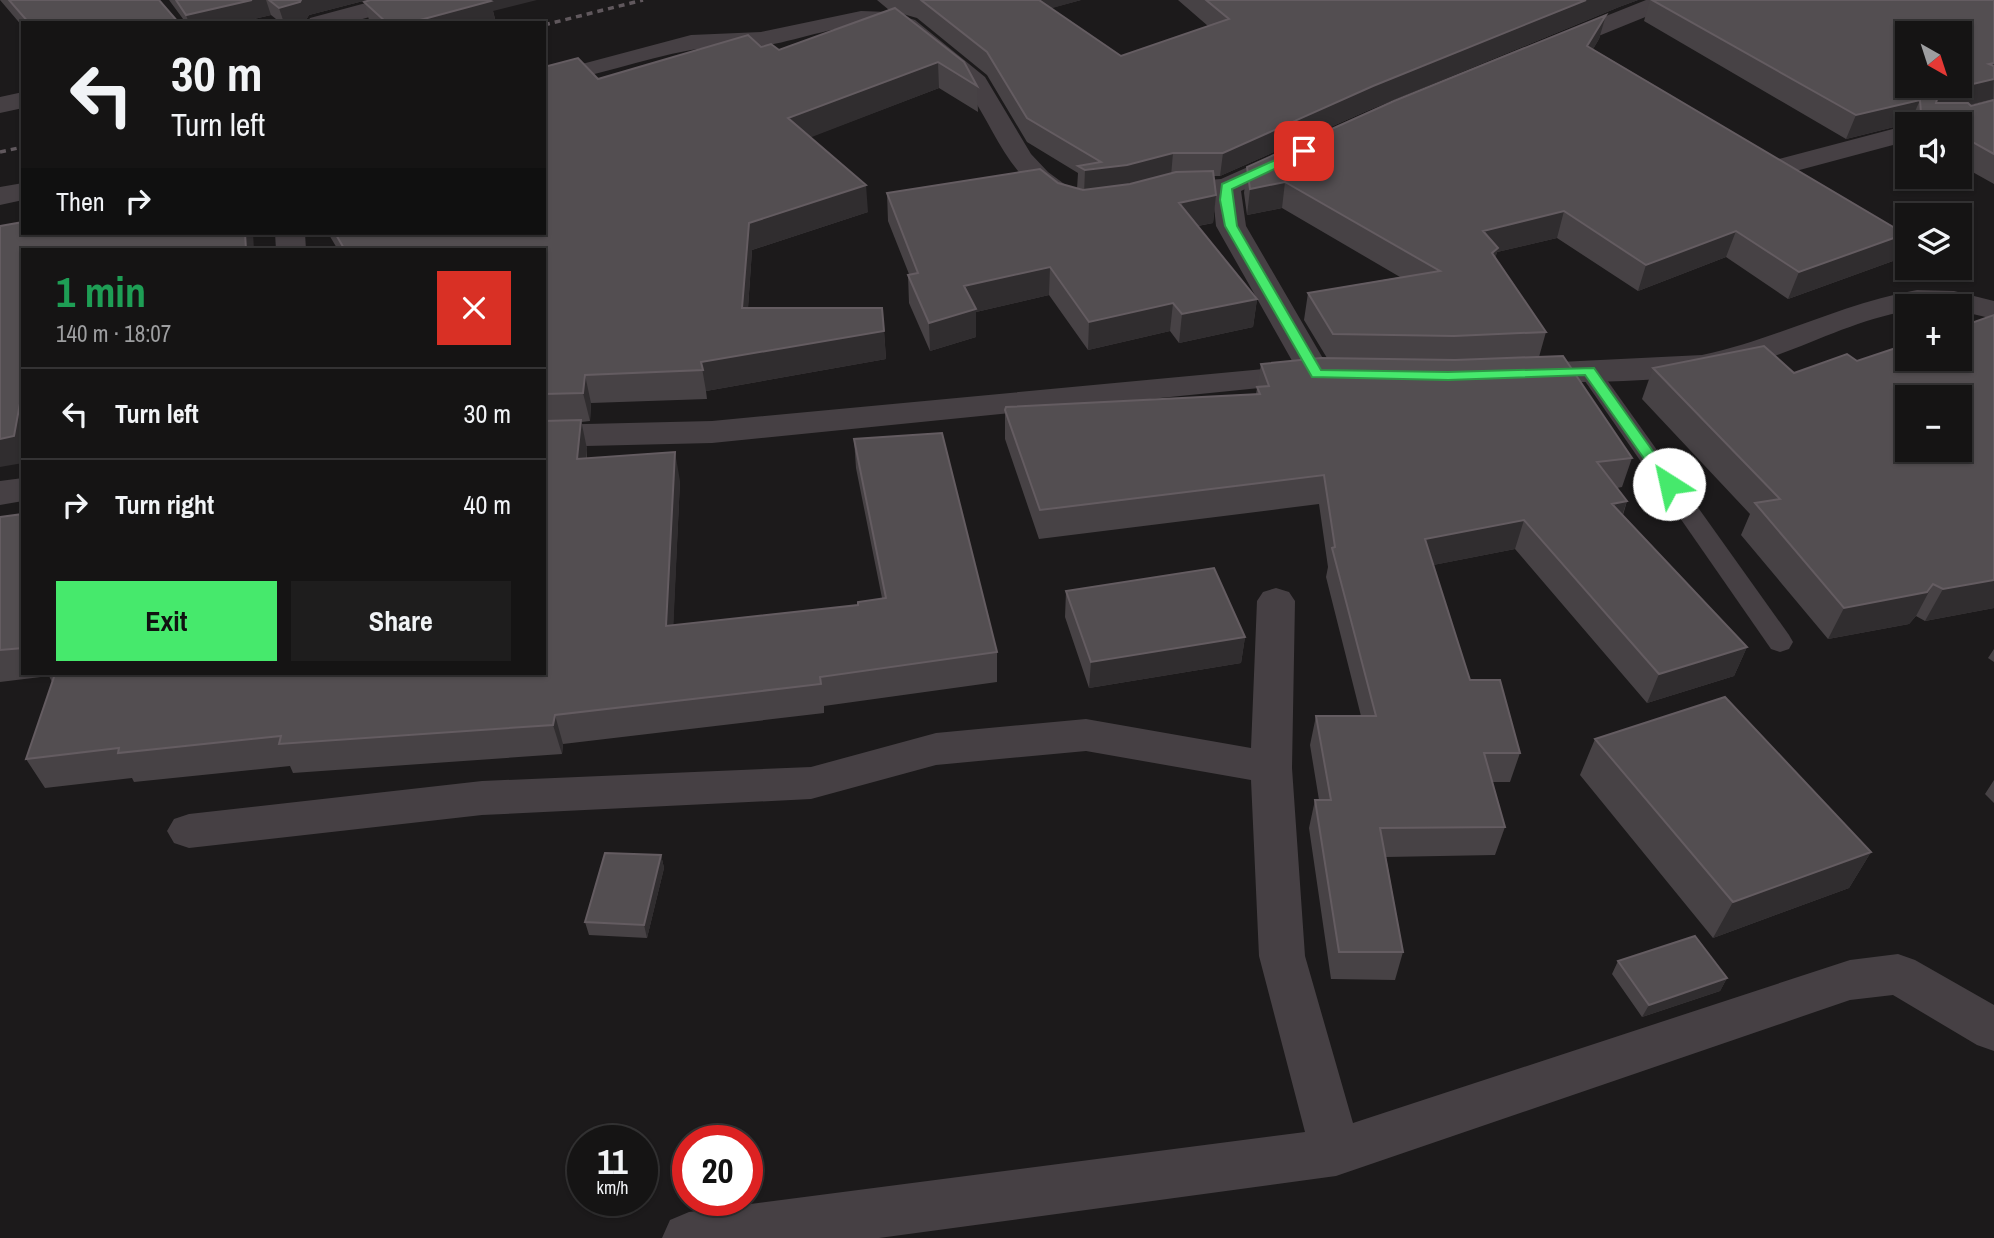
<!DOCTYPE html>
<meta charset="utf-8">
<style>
body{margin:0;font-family:"Archivo Narrow",sans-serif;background:#1e1d1d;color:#f1f3f6;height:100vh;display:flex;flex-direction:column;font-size:26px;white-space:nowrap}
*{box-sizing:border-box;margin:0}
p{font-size:23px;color:#9d9ea0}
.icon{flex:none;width:38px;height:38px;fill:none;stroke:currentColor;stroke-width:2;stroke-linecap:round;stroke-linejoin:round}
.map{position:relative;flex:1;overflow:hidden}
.details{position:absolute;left:21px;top:248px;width:525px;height:427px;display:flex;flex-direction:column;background:#151414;border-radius:0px;box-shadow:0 2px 5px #0004,0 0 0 2px #343334}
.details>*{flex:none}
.top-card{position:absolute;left:21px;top:21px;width:525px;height:214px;border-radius:0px;box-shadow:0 2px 5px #0004,0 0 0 2px #343334;background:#151414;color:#f1f3f6;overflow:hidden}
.needle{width:46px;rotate:141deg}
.buttons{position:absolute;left:1895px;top:21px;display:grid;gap:14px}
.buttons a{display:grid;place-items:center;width:77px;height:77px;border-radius:0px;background:#151414;box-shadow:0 2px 5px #0004,0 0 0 2px #343334;font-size:35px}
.speed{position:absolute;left:567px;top:1125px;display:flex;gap:14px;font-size:35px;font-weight:700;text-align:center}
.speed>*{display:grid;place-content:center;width:91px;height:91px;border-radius:50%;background:#151414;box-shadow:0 2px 5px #0004,0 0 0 2px #343334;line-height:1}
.speed small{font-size:18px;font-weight:400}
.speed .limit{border:10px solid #d22;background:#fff;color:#111}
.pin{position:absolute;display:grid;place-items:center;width:60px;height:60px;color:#fff;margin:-30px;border-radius:14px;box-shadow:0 4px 10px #0006}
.me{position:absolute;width:77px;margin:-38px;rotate:325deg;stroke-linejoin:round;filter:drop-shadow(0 0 5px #0008)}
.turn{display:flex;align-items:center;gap:24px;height:147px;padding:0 35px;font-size:32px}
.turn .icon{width:91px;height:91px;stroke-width:2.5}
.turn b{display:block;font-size:49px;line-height:60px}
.then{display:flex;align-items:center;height:66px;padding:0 35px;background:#0003;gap:14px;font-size:26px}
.round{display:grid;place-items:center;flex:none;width:74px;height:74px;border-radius:0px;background:#1e1d1d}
.overview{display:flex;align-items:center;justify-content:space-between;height:119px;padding:0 35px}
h1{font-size:42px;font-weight:800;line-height:52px;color:#1e9e55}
.button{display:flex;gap:14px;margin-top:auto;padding:14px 35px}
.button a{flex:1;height:80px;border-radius:0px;background:#46e96c;color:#111;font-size:28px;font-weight:800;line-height:80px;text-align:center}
.button a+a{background:#1e1d1d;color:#f1f3f6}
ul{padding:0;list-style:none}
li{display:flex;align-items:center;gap:21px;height:91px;padding:0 35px;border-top:2px solid #343334}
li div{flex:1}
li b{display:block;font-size:26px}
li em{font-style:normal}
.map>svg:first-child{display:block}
</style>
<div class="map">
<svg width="1994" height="1238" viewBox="0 0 1994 1238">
<rect width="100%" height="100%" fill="#1c1a1b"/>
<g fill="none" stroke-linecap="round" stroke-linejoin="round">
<path fill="#464044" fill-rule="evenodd" d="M1589 364 1597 366 1789 635 1793 642 1789 649 1780 652 1771 649 1578 371 1581 366Z"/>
<path fill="#464044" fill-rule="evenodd" d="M377 0H417L413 5 348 23H307L310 18Z
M1646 0H1679L1675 5 1564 50 1555 53 1546 50 1542 45 1546 40Z
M861 11 889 12 915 20 985 77 1031 154 1048 172 1082 197 1086 203 1082 209C1065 213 1057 206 1044 196 1004 166 994 128 967 89 954 71 916 45 897 30 854 15 804 41 760 46 737 49 713 46 691 50 641 59 594 77 544 85V69L582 64 691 35 761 32Z
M23 92V108L0 113V97Z
M1908 125V141L1770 178 1760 176 1756 170 1760 164Z
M1293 147 1303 149 1307 155 1303 161 1241 191 1246 226 1332 374 1328 381 712 443 544 447V425L712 421 1295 366 1216 226 1213 196 1165 199 1155 196 1151 190 1155 184 1221 179Z
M23 183V200L0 205V187Z
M275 233H305L306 250H276Z
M1917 290 1954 291 1994 301V319L1960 311V306H1908V311C1852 320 1803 349 1750 364 1677 385 1596 380 1520 384L1508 381 1504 374 1508 367 1520 364 1702 355C1777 339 1840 304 1917 290Z
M23 478V501L0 505V481Z
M1276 588 1289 592 1295 601 1292 768 1305 956 1353 1123 1850 960 1898 954 1915 960 1994 1005V1051L1977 1045 1893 995 1850 1000 1336 1176 879 1238H662L670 1220 689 1212 1305 1132 1259 956 1251 780 1086 751 936 765 811 799 482 815 189 848 174 843 167 831 174 819 189 814 482 781 811 767 936 733 1086 719 1251 748 1257 601 1263 592Z"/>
<path stroke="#60585d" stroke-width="3.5" stroke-dasharray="6 5" stroke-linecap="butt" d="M544 25 643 0
M0 152 23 147"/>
</g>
<path fill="#474245" d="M0 0H159L179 23H23V27Z
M169 0H367L309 15 306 20 297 23H281L271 15 238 23H186Z
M877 0H1081L1051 8 1121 56 1208 26 1178 0H1638L1619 7 1369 110 1220 176H1214L1216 195 1213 223 1198 226 1257 299 1253 327 1179 343 1170 331 1088 350 1049 295 976 312V337L930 351 909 303 908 275 909 274 888 221 887 193 1058 183 1077 189 1078 173 1027 142 987 75 917 18 903 14 977 86 978 112 939 88 810 137 868 212 752 250 748 308 884 331 886 359 706 391 707 399 591 403 590 421 581 422 587 449V458L680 481 673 626 858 605 882 598 856 468 854 439 997 652V682L824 706V713L563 744 562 754 293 773 290 766 134 782 132 778 45 788 26 759 52 682 49 676 0 682V517L23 514V674H544V250H338L328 233H544L598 79 761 47 779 50 889 10Z
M1650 0H1994V100L1970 105 1971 106 1994 100V184L1960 165V124H1910V123L1846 139 1644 21Z
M364 2 493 11 495 19 482 23H372L369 20Z
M1606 15 1599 39 1593 49 1905 234 1893 261 1788 299 1726 257 1638 291 1557 238 1497 252 1495 258 1546 332 1539 357 1632 458 1622 487 1617 488 1627 501 1623 515 1747 647 1734 676 1647 703 1515 549 1433 565 1470 680 1520 753 1510 782H1492L1505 827 1495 855 1386 857 1403 952 1395 980 1331 979 1309 828 1315 800H1319L1310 745 1316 716H1361L1326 577 1328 567 1319 504 1039 539 1005 439V410L1256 394 1261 364 1327 358 1304 320 1308 293 1400 277 1282 208 1247 215 1244 193 1247 167Z
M1994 315V608L1925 621 1916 616 1909 624 1828 639 1741 535 1750 514 1642 399 1653 368 1794 373 1857 361Z
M1066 591 1245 637 1241 663 1089 688 1065 617Z
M1994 649V662L1988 658Z
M1595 739 1871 852 1849 888 1713 938 1580 775Z
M1994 780V803L1985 794Z
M661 855 664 868 647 938 589 935 585 922Z
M1618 961 1727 978 1720 991 1642 1017 1612 974Z"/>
<path fill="#302d2f" d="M252 0H266L271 15 238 23H189L186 15Z
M301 0H367L309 15 306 20 297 23H284L279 8Z
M485 0H537L493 11 495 19 482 23H409Z
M1033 0H1081L1042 11Z
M1586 0H1638L1619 7 1369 110 1220 176 1223 153 1373 86Z
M1606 15 1599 39 1581 70 1587 46Z
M938 62 939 88 791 145 788 118Z
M1994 63 1993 99 1929 115 1939 92 1989 64Z
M1920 100 1910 123 1846 139 1856 115Z
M1173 153 1171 176 1084 194 1085 170Z
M1285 182 1282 208 1247 215 1250 189Z
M866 185 868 212 752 250 746 337 742 308 749 223Z
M1216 195 1213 223 1176 230 1179 203Z
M1564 211 1557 238 1497 252 1491 275 1483 231Z
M1736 231 1726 257 1638 291 1646 265Z
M245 233H253L254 250H246Z
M1905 234 1893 261 1788 299 1799 272Z
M1050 267 1049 295 976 312V337L930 351 929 323 964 286Z
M1257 299 1253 327 1179 343 1182 314Z
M1173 303 1170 331 1088 350 1089 322Z
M884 331 886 359 706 391 701 362Z
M585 375 591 403 590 421 583 393Z
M23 387V463L0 467V439Z
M581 420 587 449 584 488 577 459Z
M675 452 680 481 672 656 666 626Z
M1627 501 1617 530 1612 504Z
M1524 520 1515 549 1418 568 1425 539Z
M1994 580V608L1925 621 1943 589Z
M1933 584 1916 616 1909 624 1828 639 1844 608Z
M1245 637 1241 663 1089 688 1091 662Z
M1747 647 1734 676 1647 703 1659 674Z
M555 715 563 744 562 754 553 725Z
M1871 852 1849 888 1713 938 1733 902Z
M661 855 664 868 647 938 644 925Z
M1727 978 1720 991 1642 1017 1649 1005Z"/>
<path fill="#534e51" stroke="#645c61" stroke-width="2" fill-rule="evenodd" d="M9 0H159L179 23H29Z
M176 0H252L186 15Z
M269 0H301L300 2 279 8Z
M370 0H489L491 1 409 23H387L364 2Z
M921 0H1039L1121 56 1229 19 1206 0H1586L1373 86 1223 153H1173L1127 165 1085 170 1078 166 1101 162 1027 118 987 52Z
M1652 0H1994V63L1989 64 1994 66V79L1939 92 1936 103H1968L1971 106 1994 100V154L1960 135V124H1940L1921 113 1920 100 1856 115ZM1908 33H1960V86H1908Z
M895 8 964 62 977 86 938 62 788 118 866 185 749 223 742 308H882L884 331 701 362 703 370 585 375 583 393 544 394V250H345L335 233H544V67L578 58 598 79 748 35 761 47 771 44 779 50Z
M1606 15 1587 46 1905 234 1799 272 1736 231 1646 265 1564 211 1483 231 1498 248 1492 253 1546 332 1454 336 1333 334 1308 293 1440 271 1285 182 1250 189 1247 167 1394 101Z
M1040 169 1058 183 1083 190 1130 184 1176 172 1213 171 1216 195 1179 203 1257 299 1182 314 1173 303 1089 322 1050 267 964 286 976 309 929 323 908 275 918 273 887 193Z
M23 222V233H245L246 250H23V387L14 436 0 439V226Z
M1994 315V580L1943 589 1933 584 1927 592 1844 608 1755 503 1780 499 1653 368 1764 346 1794 373 1847 354 1857 361 1908 344V359H1960V327ZM1908 397H1960V450H1908Z
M1563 356 1632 458 1597 462 1627 501 1612 504 1747 647 1659 674 1524 520 1425 539 1470 680H1500L1520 753H1484L1505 827 1380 828 1403 952H1339L1315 800H1331L1316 716H1376L1332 548 1335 547 1324 475 1040 510 1005 410 1006 407 1260 394 1257 387 1269 386 1261 364 1321 358 1455 360Z
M581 420 577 459 675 452 666 626 858 605V602L886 598 854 439 942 433 997 652 820 677 821 684 555 715 553 725 279 744 281 736 118 753 119 748 26 759 55 674H544V421Z
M23 514V648L0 650V517Z
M1214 568 1245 637 1091 662 1066 591Z
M1725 697 1871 852 1733 902 1595 739Z
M605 853 661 855 644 925 585 922Z
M1695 936 1727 978 1649 1005 1618 961Z"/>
<path fill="#46e96c" stroke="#2e9746" stroke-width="2" d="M1304 147 1310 151 1308 153 1232 189 1237 226 1321 370 1448 372 1594 368 1674 481 1676 484 1674 487H1664L1585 375 1448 380 1312 377 1225 226 1220 200 1222 184Z"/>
</svg>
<div class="buttons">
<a><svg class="needle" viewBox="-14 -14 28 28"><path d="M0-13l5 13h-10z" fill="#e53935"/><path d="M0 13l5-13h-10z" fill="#9d9ea0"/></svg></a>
<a><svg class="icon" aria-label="sound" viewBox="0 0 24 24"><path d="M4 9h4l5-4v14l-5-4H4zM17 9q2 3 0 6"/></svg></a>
<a><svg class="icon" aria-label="layers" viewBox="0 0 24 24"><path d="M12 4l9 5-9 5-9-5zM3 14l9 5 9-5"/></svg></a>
<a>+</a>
<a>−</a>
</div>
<div class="speed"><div>11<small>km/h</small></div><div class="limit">20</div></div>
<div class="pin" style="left:1304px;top:151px;background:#d93025"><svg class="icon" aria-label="arrive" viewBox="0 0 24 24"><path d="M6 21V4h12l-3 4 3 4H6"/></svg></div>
<svg class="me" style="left:1669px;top:484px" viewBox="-20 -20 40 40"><circle r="19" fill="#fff"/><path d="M0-13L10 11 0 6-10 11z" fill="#46e96c"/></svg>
<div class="top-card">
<div class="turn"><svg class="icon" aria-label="left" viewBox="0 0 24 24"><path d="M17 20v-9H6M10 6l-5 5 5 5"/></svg><div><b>30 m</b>Turn left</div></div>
<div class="then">Then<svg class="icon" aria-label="right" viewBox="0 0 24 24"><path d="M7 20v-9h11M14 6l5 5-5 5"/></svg></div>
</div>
<section class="details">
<div class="overview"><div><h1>1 min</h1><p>140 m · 18:07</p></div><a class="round" style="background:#d93025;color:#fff"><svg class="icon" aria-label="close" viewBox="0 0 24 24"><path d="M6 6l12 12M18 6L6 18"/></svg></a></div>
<ul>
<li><svg class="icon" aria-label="left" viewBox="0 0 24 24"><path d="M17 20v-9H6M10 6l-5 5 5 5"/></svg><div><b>Turn left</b></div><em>30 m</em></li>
<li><svg class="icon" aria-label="right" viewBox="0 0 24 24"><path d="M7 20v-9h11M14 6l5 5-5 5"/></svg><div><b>Turn right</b></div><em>40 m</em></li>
</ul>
<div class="button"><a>Exit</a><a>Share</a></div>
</section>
</div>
